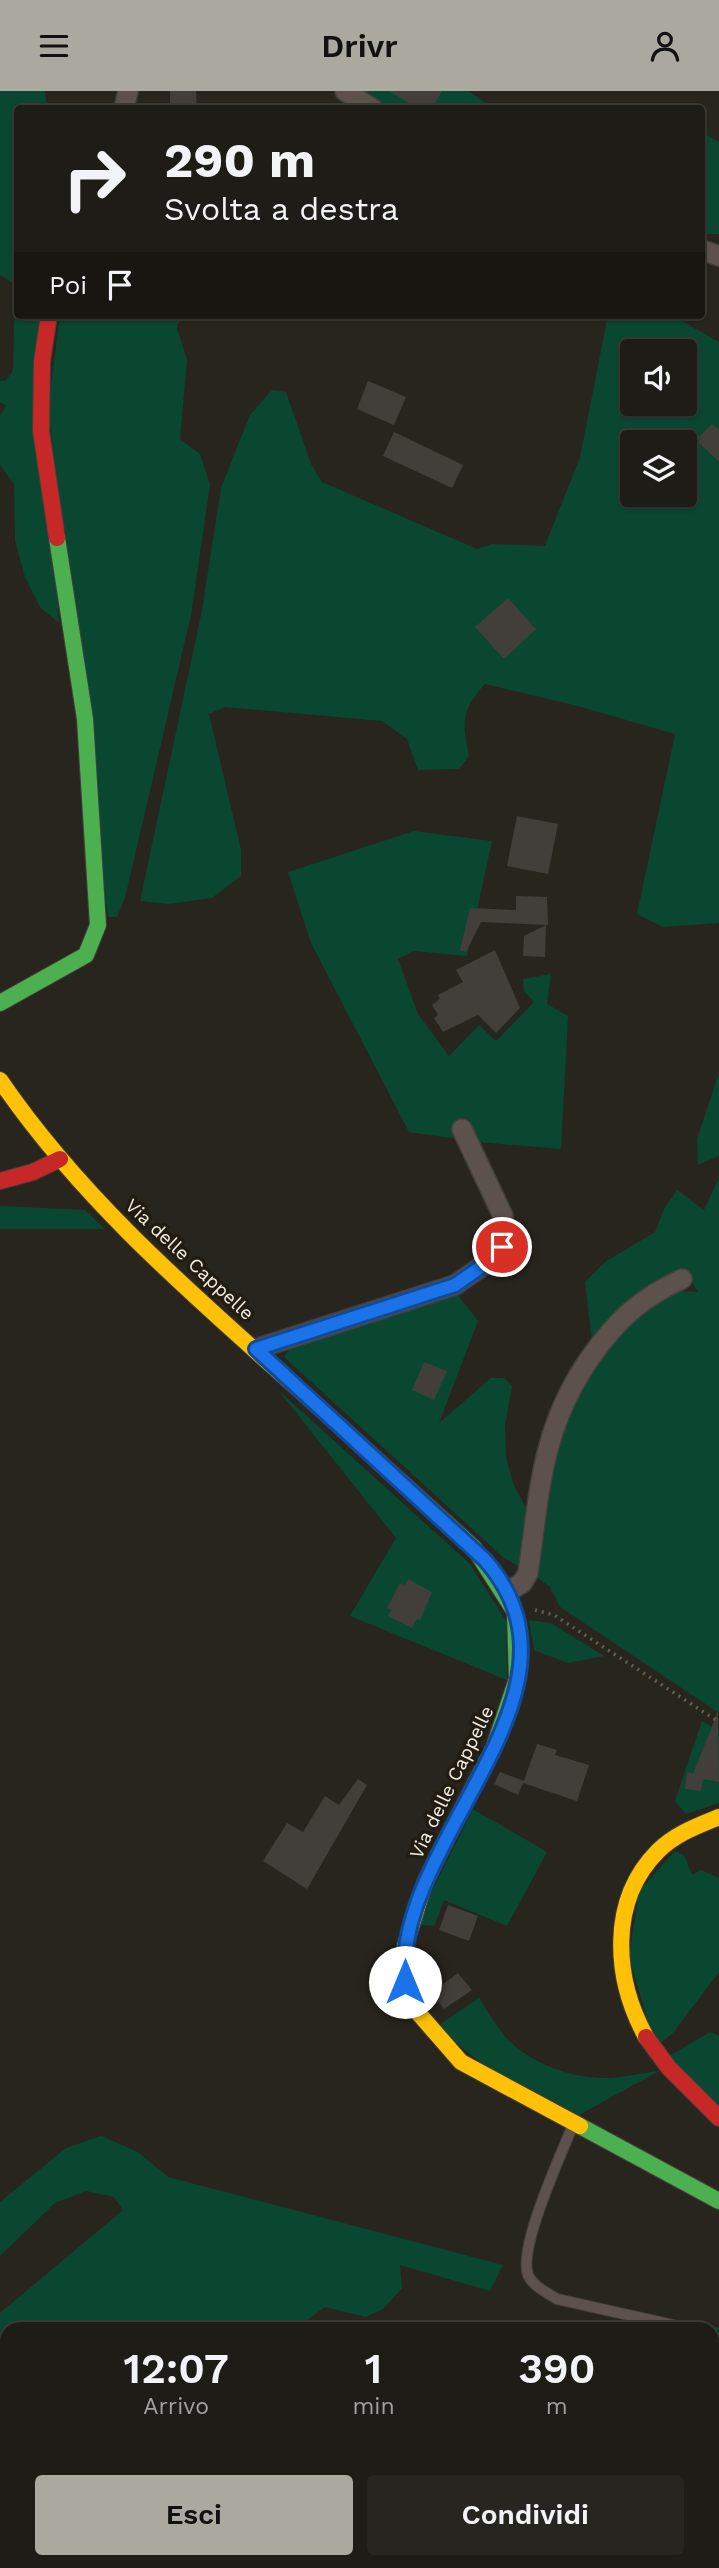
<!DOCTYPE html>
<html lang="it">
<style>
body{margin:0;font-family:"Work Sans",sans-serif;background:#26251f;color:#f1f3f6;height:100vh;display:flex;flex-direction:column;font-size:26px;white-space:nowrap}
*{box-sizing:border-box;margin:0}
p{font-size:23px;color:#a1a1a1}
.icon{flex:none;width:38px;height:38px;fill:none;stroke:currentColor;stroke-width:2;stroke-linecap:round;stroke-linejoin:round}
.map{position:relative;flex:1;overflow:hidden}
.side{position:absolute;left:0px;top:2231px;width:719px;height:247px;display:flex;flex-direction:column;background:#1e1c16;border-radius:21px 21px 0 0;box-shadow:0 2px 5px #0004,0 0 0 2px #3c3a35}
.side>*{flex:none}
.banner{position:absolute;left:14px;top:14px;width:691px;height:214px;border-radius:7px;box-shadow:0 2px 5px #0004,0 0 0 2px #3c3a35;background:#1e1c16;color:#f1f3f6;overflow:hidden}
.fabs{position:absolute;left:620px;top:248px;display:grid;gap:14px}
.fabs a{display:grid;place-items:center;width:77px;height:77px;border-radius:7px;background:#1e1c16;box-shadow:0 2px 5px #0004,0 0 0 2px #3c3a35;font-size:35px}
.pin{position:absolute;display:grid;place-items:center;width:60px;height:60px;color:#fff;margin:-30px;border:4px solid #fff;border-radius:50%;box-shadow:0 2px 7px #0007}
.me{position:absolute;width:77px;margin:-38px;rotate:0deg;stroke-linejoin:round;filter:drop-shadow(0 0 5px #0008)}
.turn{display:flex;align-items:center;gap:24px;height:147px;padding:0 35px;font-size:32px}
.turn .icon{width:91px;height:91px;stroke-width:2.5}
.turn b{display:block;font-size:49px;line-height:60px}
.then{display:flex;align-items:center;height:66px;padding:0 35px;background:#0003;gap:14px;font-size:26px}
.eta{display:flex;justify-content:space-evenly;align-items:center;height:119px;text-align:center}
.eta b{font-size:42px;font-weight:600;line-height:49px}
.primary-button{display:flex;gap:14px;margin-top:auto;padding:14px 35px}
.primary-button a{flex:1;height:80px;border-radius:7px;background:#aba8a0;color:#111;font-size:28px;font-weight:600;line-height:80px;text-align:center}
.primary-button a+a{background:#26251f;color:#f1f3f6}
header{display:flex;justify-content:space-between;align-items:center;height:91px;padding:0 35px;background:#aba8a0;color:#111;font-size:32px;font-weight:600}
.map>svg:first-child{display:block}
</style>
<header><svg class="icon" aria-label="menu" viewBox="0 0 24 24"><path d="M4 6h16M4 12h16M4 18h16"/></svg>Drivr<svg class="icon" aria-label="person" viewBox="0 0 24 24"><circle cx="12" cy="8" r="4"/><path d="M4 21q1-7 8-7t8 7"/></svg></header>
<div class="map">
<svg width="719" height="2477" viewBox="0 0 719 2477">
<rect width="100%" height="100%" fill="#28251e"/>
<path fill="#094731" fill-rule="evenodd" d="M0 0H45L47 17 18 18V224H42L59 532 40 516 25 486 15 449 14 393 0 374V325L6 315 0 311V290L6 289 13 280 15 193 0 184Z
M358 0H468L493 17H388Z
M702 41 719 51V143H702Z
M60 224H180L177 237 187 269 180 348 200 363 210 394 191 524 125 807 117 826H108L48 317Z
M608 224H671L719 251V832L663 836 637 823 675 643 574 614 485 593C461 620 462 631 469 665L459 678 418 679 407 648 382 630 225 616 209 623 241 759V785L212 807 168 813 140 810 202 519 221 397 250 324 272 299 286 301 311 373 322 391 477 458 492 453 545 455 580 366ZM632 261H684V313H632ZM632 352H684V404H632Z
M414 740 492 750 467 865 414 860 398 868 418 923 449 965 479 934 496 950 534 911 524 900 523 888 551 883 547 913 568 925 561 1058 479 1051 409 1041 311 852 288 781Z
M719 982V1065L698 1074 697 1048Z
M719 1087V1622L560 1516 550 1496 532 1483 561 1327 626 1230 662 1206 682 1200 698 1201 686 1181C639 1192 619 1213 592 1251L585 1191 605 1171 655 1141 664 1118 677 1099 704 1119Z
M0 1115 85 1119 105 1138H0Z
M457 1203 478 1230 439 1332 491 1287H504L512 1295 505 1335 506 1367 514 1395 530 1424 525 1479 504 1467 284 1266 289 1259Z
M278 1299 470 1473 506 1530 507 1589 350 1525 396 1447Z
M529 1529 551 1532 604 1565 568 1572 534 1559Z
M702 1630 719 1640V1712L686 1723 675 1710Z
M473 1718 547 1761 507 1835 444 1809 434 1835 421 1834 425 1814Z
M675 1760 684 1764 692 1784 701 1779 719 1787V1881L672 1943 660 1952 649 1935 629 1866 639 1800Z
M479 1907C487 1919 494 1932 503 1943 525 1970 566 1986 600 1987 619 1988 640 1982 659 1980L579 2024 484 1974 436 1936Z
M710 1941 719 1945V2017L669 1965Z
M101 2045 138 2061 168 2086 503 2174 490 2200 400 2174 402 2197 383 2218 366 2226 325 2216 295 2238H7V2381L0 2390V2222L123 2119 114 2106 86 2100 55 2112 0 2165V2111L66 2057Z
M709 2233 719 2237V2477H552L555 2471H712V2238H708Z
M0 2397 7 2411V2471H143L158 2477H0Z"/>
<path fill="#423e3a" d="M170 0H196L197 18H170Z
M389 0H442L432 18H419Z
M368 290 406 306 394 334 357 318Z
M712 333 719 339V371L696 349Z
M394 341 463 374 452 397 383 365Z
M508 507 536 538 504 568 475 536Z
M517 725 558 733 548 783 507 775Z
M516 805 547 806 548 834 481 831 466 861 460 859 470 817 516 819Z
M546 834 545 866 523 865 524 845Z
M495 859 520 917 496 942 478 924 443 941 434 927 438 924 432 914 440 908 438 904 463 891 456 879Z
M424 1271 447 1280 434 1309 412 1299Z
M408 1488 432 1501 420 1529 417 1528 412 1537 388 1525 391 1519 387 1517 400 1492 405 1494Z
M718 1620 719 1691 703 1688 701 1700 685 1698 687 1681 693 1683Z
M537 1653 557 1659 555 1664 589 1674 577 1710 523 1692Z
M500 1681 524 1690 518 1704 494 1693Z
M358 1688 367 1694 307 1798 263 1770 287 1732 303 1741 325 1705 339 1714Z
M448 1814 478 1825 469 1850 439 1839Z
M458 1882 472 1899 444 1918 431 1902Z"/>
<g fill="none" stroke-linecap="round" stroke-linejoin="round">
<g stroke="#43403b" stroke-width="12">
<path id="lane" d="M573 2034C561 2064 518 2156 528 2184 533 2195 547 2202 557 2208L691 2238
M465 2477 468 2471"/>
</g>
<g stroke="#43403b" stroke-width="22">
<path id="street" d="M345 0 373 18
M124 18 128 0
M702 159 719 165
M256 1258 455 1194 491 1169 501 1156 503 1125 462 1038
M507 1501 522 1492 528 1482C540 1400 541 1338 590 1267 617 1229 639 1208 682 1188"/>
</g>
<g stroke="#43403b" stroke-width="18">
<path id="fast" d="M0 912 86 864 98 834 85 628 57 447
M343 1338 474 1457 515 1521 517 1588 494 1656 461 1720
M580 2035 719 2110"/>
</g>
<g stroke="#43403b" stroke-width="18">
<path id="slow" d="M0 989C92 1124 222 1228 343 1338
M461 1720 425 1791 405 1855 413 1916 461 1971 580 2035
M646 1946C614 1888 608 1810 658 1760 675 1743 697 1735 719 1726"/>
</g>
<g stroke="#43403b" stroke-width="18">
<path id="jam" d="M49 224 42 271 41 340 57 447
M0 1090 33 1081 60 1068
M646 1946 669 1977 719 2027"/>
</g>
<path stroke="#645d59" stroke-width="3.5" stroke-dasharray="2 5" stroke-linecap="butt" d="M535 1519 554 1524 719 1631"/>
<use href="#lane" stroke="#5d514d" stroke-width="10"/>
<use href="#street" stroke="#5d514d" stroke-width="19"/>
<use href="#fast" stroke="#4caf50" stroke-width="16"/>
<use href="#slow" stroke="#ffc107" stroke-width="16"/>
<use href="#jam" stroke="#c62828" stroke-width="16"/>
</g>
<g fill="none" stroke-linecap="round" stroke-linejoin="round">
<g stroke="#114b97" stroke-width="18">
<path id="route" d="M405 1891C392 1749 603 1602 485 1469L256 1258 455 1194 491 1169 502 1156"/>
</g>
<use href="#route" stroke="#1a73e8" stroke-width="12"/>
</g>
<g text-anchor="middle" stroke-width="7" stroke-linejoin="round" paint-order="stroke">
<g font-size="19" fill="#f2eee6" stroke="#221c11">
<text transform="translate(190 1168) rotate(43)" y="7">Via delle Cappelle</text>
<text transform="translate(451 1691) rotate(-64)" y="7">Via delle Cappelle</text>
</g>
</g>
</svg>
<div class="fabs">
<a><svg class="icon" aria-label="sound" viewBox="0 0 24 24"><path d="M4 9h4l5-4v14l-5-4H4zM17 9q2 3 0 6"/></svg></a>
<a><svg class="icon" aria-label="layers" viewBox="0 0 24 24"><path d="M12 4l9 5-9 5-9-5zM3 14l9 5 9-5"/></svg></a>
</div>
<div class="pin" style="left:502px;top:1156px;background:#d93025"><svg class="icon" aria-label="arrive" viewBox="0 0 24 24"><path d="M6 21V4h12l-3 4 3 4H6"/></svg></div>
<svg class="me" style="left:405px;top:1891px" viewBox="-20 -20 40 40"><circle r="19" fill="#fff"/><path d="M0-13L10 11 0 6-10 11z" fill="#1a73e8"/></svg>
<div class="banner">
<div class="turn"><svg class="icon" aria-label="right" viewBox="0 0 24 24"><path d="M7 20v-9h11M14 6l5 5-5 5"/></svg><div><b>290 m</b>Svolta a destra</div></div>
<div class="then">Poi<svg class="icon" aria-label="arrive" viewBox="0 0 24 24"><path d="M6 21V4h12l-3 4 3 4H6"/></svg></div>
</div>
<section class="side">
<div class="eta">
<div><b>12:07</b><p>Arrivo</p></div>
<div><b>1</b><p>min</p></div>
<div><b>390</b><p>m</p></div>
</div>
<div class="primary-button"><a>Esci</a><a>Condividi</a></div>
</section>
</div>
